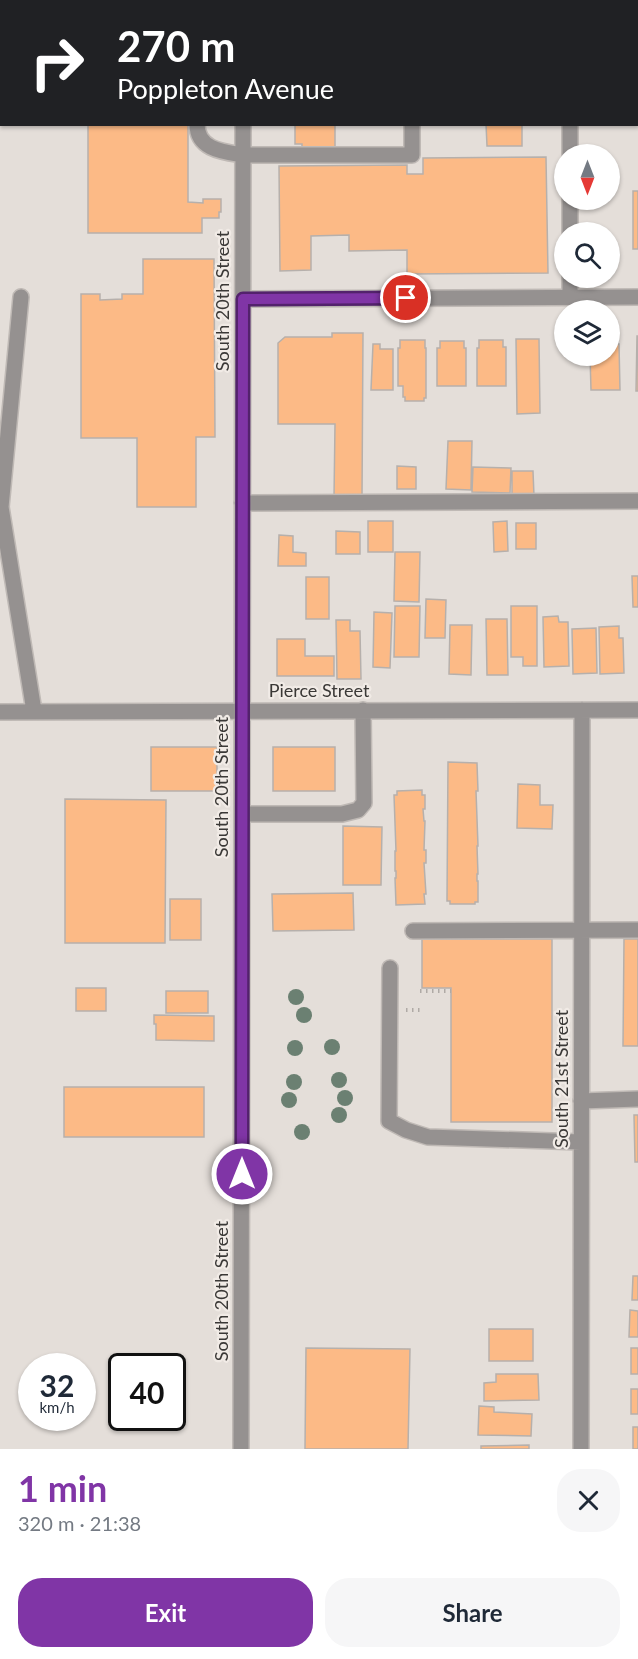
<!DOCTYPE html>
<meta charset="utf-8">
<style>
body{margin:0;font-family:Lato,sans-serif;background:#f6f6f7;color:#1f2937;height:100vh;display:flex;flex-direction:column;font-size:22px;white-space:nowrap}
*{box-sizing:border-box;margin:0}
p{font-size:20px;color:#747a83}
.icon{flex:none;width:33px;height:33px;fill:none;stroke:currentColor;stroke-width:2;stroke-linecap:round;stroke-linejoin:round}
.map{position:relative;height:1449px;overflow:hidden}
.details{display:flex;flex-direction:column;background:#fff;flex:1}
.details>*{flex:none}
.guide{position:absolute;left:0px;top:0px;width:639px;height:126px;box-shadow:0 2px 4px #0004;background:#202124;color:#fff;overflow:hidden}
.needle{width:39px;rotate:180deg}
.controls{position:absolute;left:554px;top:144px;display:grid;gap:12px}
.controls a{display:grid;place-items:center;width:66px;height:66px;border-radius:50%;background:#fff;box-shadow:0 2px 4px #0004;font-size:30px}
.speed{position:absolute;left:18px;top:1353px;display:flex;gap:12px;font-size:30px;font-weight:700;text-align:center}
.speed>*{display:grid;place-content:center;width:78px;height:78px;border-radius:50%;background:#fff;box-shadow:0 2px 4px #0004;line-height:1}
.speed small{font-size:15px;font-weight:400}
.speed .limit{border:3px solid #111;border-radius:9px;background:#fff;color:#111}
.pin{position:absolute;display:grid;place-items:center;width:51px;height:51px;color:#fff;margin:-26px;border:3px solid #fff;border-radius:50%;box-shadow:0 2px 6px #0007}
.me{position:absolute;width:66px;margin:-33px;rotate:0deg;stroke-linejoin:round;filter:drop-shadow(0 0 4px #0008)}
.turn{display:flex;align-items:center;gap:21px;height:126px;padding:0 18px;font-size:27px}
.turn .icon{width:78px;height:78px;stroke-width:2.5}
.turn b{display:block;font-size:42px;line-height:51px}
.round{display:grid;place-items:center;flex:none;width:63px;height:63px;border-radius:24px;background:#f6f6f7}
.overview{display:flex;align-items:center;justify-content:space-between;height:102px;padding:0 18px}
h1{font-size:36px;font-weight:700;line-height:45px;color:#8035a6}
.cta{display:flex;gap:12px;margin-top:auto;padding:12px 18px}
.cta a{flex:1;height:69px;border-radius:24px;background:#8035a6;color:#fff;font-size:24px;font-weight:700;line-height:69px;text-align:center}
.cta a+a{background:#f6f6f7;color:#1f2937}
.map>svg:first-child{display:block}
</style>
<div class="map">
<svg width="638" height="1449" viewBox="0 0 638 1449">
<rect width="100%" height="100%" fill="#e4ded9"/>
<path fill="#fcba86" stroke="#b6b0ac" stroke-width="1.5" d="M294 0H354V2H294Z
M446 0H470V2H446Z
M529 0V2H484V1Z
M614 0H638V8V2H614Z
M88 124H188V202L203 203V199H221V212H219V218H202V233H88Z
M335 124V148H302V144H295V125Z
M486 124H522V146H487Z
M546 157 548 273 407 274V250L349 251V235L311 236V270L280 271 279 166 407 165V174H423V158Z
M633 191H638V249H633Z
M143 259H214L215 437H196V507H137V438H81V294H100V300L122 299V294H143Z
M332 333H363L362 498H334L335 424H278V343L285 337H332Z
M637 336H638V391H636Z
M609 338 610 344H619L620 390H591L590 356H609Z
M516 339H539L540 413 517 414Z
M400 340H425V348H426V398H424V401H405V397H403V386H398V348H400Z
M479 340H503V347H506V386H477V348H479Z
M440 341H464V348H466V386H437V348H440Z
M373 344H380V349H393V390H371Z
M448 441H472L471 490 446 489Z
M397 466 416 467V489H397Z
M473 467 511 468 510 493 472 492Z
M512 471H533L534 496H512Z
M368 521H393V552H368Z
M507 521 508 551 494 552 493 522Z
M516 523H536V549H516Z
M336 531 360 532V554H336Z
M279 535 293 536V552L306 553V566H278Z
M395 552H420L419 602 394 601Z
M632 576H638V607H633Z
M306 577H329V619H306Z
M426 599 446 600 445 638H425Z
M395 606H420L419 657H394Z
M511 606H537V666H523V657H511Z
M374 612 392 613 390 668 373 667Z
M558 616 559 622H568L569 666 544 667 543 617Z
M486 619H507L508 675H487Z
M336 620H350V631H360L361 679H337Z
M450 625H472L471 675 449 674Z
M619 626V638H623L624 673 600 674 599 627Z
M596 628 597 673 573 674 572 629Z
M277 639H305V656H334V676H277Z
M151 747H217V791H151Z
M273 747H335V791H273Z
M448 762 477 763 478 791H476L478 846H477L478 874H477V881H478V902H475V904H450V901H447Z
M518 784 540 785V805H553L552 829 517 828Z
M422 790V795H425V809H423L424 821H425L424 850H426V863H424L426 894H424L425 904 396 905 395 878H396V871H395V851H396L394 795H397V791Z
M65 799 166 800 165 943H65Z
M343 826 382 827 381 885H343Z
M353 893 354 930 273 931 272 894Z
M170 899H201V940H170Z
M422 939H552V1122H451V988H422Z
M624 939H638V1046H623Z
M76 988H106V1011H76Z
M166 991H208V1013H166Z
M154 1015 214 1016V1041L156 1040V1024H154Z
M64 1087H204V1137H64Z
M634 1115H638V1162H635Z
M633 1276H638V1300H632Z
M630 1310 638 1311V1337H629Z
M489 1329H533V1361H489Z
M306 1348 410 1349 408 1449H305Z
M631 1348H638V1374H631Z
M496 1374H538L539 1400 484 1401V1383L496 1382Z
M631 1389H638V1414H631Z
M479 1406 494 1407V1412L532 1414 531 1436 478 1435Z
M633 1427H638V1449H633Z
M529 1445V1449H481V1446Z"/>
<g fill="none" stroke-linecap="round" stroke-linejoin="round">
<g stroke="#bfb9b5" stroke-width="18">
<path id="minor" d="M197 0V2
M411 0V2
M569 0V2
M244 2V0
M197 124C197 150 224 152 243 155H412V124
M570 124V154
M570 200V232
M570 278V297
M21 297 1 507 34 711
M243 299 638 297
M242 503 638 501
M0 712 638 710
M242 814H342L358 810 364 803 363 710
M413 931 638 930
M390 968 389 1121 406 1130 428 1137 581 1142
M581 1101 638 1099
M241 1449 243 124
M581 1449 582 710"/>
</g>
<path stroke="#afaaa6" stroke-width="4" stroke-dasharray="1.5 4.5" stroke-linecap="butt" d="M420 991H451
M406 1010H420"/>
<use href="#minor" stroke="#959190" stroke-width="15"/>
</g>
<g fill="#6b8072">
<circle cx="296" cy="997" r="8"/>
<circle cx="304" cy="1015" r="8"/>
<circle cx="332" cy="1047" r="8"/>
<circle cx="295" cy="1048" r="8"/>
<circle cx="339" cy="1080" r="8"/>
<circle cx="294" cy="1082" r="8"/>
<circle cx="345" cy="1098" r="8"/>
<circle cx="289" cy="1100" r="8"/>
<circle cx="339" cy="1115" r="8"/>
<circle cx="302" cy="1132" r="8"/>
</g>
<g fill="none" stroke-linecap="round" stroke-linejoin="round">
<g stroke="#53226c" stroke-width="15">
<path id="route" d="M242 1174 243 299 406 298"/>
</g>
<use href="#route" stroke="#8035a6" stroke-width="10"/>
</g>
<g text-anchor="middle" stroke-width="4.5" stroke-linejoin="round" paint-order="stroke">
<g font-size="18" fill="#3a3836" stroke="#f1ebe6">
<text transform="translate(223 301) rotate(-90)" y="6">South 20th Street</text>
<text x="319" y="697">Pierce Street</text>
<text transform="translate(222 787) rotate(-90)" y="6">South 20th Street</text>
<text transform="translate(562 1079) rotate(-90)" y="6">South 21st Street</text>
<text transform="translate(222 1291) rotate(-90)" y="6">South 20th Street</text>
</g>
</g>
</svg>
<div class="controls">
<a><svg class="needle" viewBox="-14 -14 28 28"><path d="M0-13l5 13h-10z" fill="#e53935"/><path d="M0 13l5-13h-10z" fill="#747a83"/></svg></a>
<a><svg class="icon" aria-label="search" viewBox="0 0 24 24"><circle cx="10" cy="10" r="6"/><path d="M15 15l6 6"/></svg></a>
<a><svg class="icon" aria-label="layers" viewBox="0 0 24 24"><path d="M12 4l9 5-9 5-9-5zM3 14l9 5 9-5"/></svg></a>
</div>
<div class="speed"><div>32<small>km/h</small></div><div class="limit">40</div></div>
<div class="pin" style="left:406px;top:298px;background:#d93025"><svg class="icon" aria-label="arrive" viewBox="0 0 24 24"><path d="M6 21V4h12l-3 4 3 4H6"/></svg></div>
<svg class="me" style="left:242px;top:1174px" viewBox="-20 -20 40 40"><circle r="17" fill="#8035a6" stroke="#fff" stroke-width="3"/><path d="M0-11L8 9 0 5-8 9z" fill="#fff"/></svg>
<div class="guide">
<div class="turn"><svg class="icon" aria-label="right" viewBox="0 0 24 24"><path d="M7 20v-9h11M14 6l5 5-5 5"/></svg><div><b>270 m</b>Poppleton Avenue</div></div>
</div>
</div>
<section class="details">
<div class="overview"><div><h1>1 min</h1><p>320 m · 21:38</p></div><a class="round"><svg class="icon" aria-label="close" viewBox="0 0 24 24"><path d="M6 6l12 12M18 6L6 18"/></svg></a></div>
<div class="cta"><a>Exit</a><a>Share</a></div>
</section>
